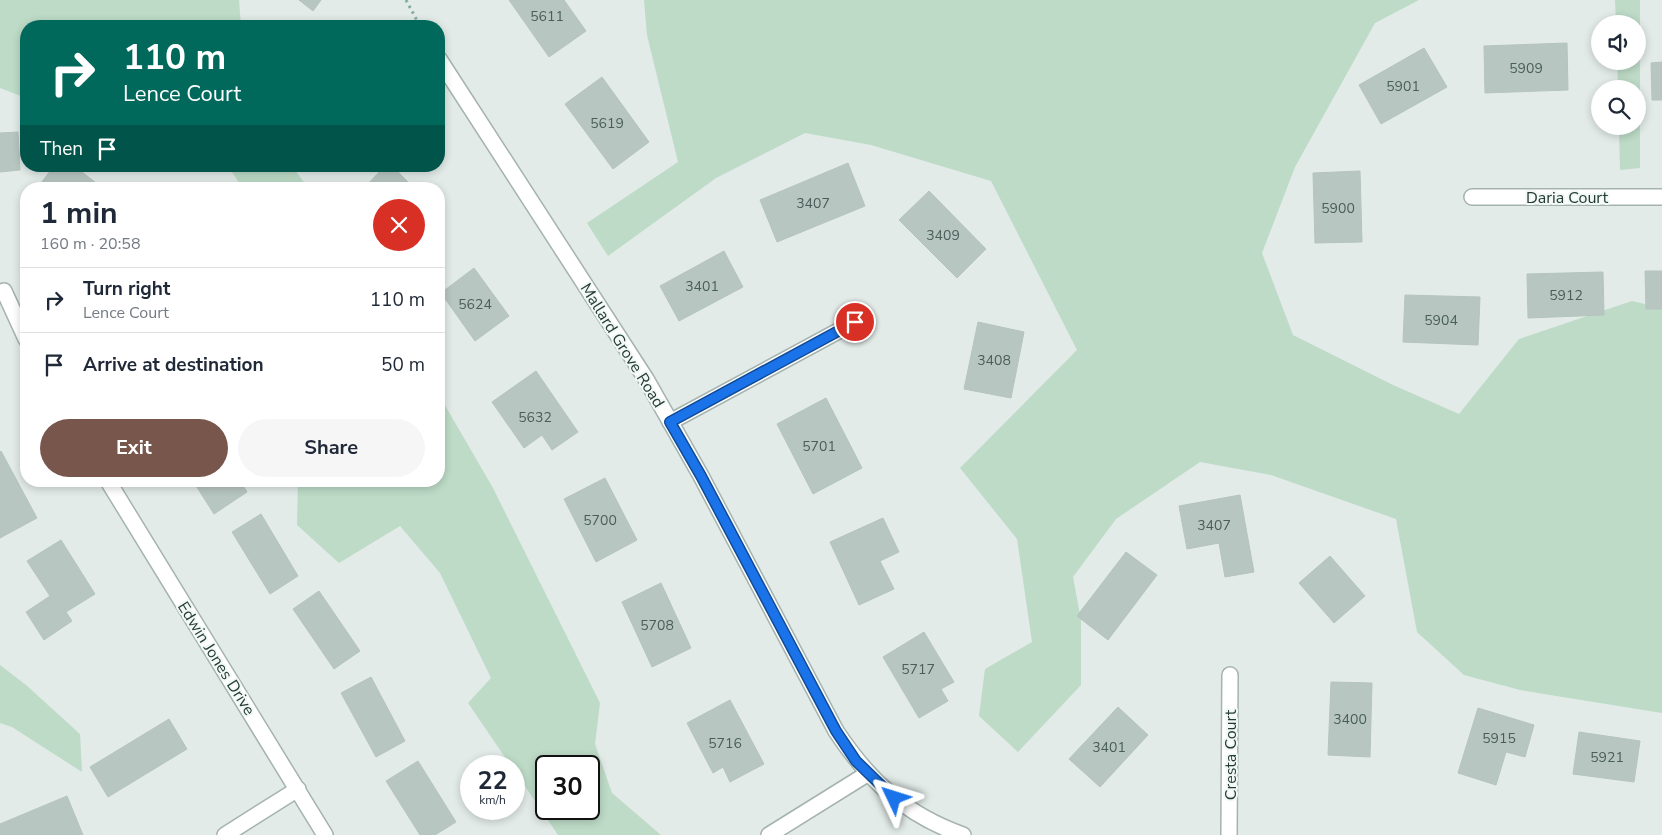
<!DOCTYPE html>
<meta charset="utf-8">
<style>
body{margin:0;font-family:"Nunito Sans",sans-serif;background:#f6f6f7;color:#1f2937;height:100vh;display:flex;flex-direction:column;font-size:19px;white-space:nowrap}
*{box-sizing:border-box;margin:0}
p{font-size:16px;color:#747a83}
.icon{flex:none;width:28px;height:28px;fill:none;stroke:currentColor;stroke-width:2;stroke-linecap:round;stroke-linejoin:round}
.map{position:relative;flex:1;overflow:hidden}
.side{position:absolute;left:20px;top:182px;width:425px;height:305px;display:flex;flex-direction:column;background:#fff;border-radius:20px;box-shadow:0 2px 8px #0003}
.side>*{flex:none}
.top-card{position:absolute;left:20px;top:20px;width:425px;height:152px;border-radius:20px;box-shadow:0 2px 8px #0003;background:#00695c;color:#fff;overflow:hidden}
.tools{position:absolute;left:1591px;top:15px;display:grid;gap:10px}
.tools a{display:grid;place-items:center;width:55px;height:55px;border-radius:50%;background:#fff;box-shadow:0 2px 8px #0003;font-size:25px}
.speed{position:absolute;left:460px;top:755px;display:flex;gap:10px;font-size:25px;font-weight:700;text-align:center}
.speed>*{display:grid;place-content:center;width:65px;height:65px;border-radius:50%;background:#fff;box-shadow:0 2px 8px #0003;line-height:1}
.speed small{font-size:12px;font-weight:400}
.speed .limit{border:2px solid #111;border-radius:8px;background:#fff;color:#111}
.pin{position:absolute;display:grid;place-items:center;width:42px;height:42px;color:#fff;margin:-21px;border:2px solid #fff;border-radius:50%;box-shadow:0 1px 5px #0007}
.me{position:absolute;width:55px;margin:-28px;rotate:311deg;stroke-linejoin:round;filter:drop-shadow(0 0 4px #0008)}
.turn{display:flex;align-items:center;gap:18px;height:105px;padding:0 20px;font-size:22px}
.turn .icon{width:65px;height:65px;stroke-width:2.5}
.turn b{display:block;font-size:35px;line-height:42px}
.then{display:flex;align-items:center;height:48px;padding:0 20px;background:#0003;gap:10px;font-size:19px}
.round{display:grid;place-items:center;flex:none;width:52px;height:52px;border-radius:26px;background:#f6f6f7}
.overview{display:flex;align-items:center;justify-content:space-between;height:85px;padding:0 20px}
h1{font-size:30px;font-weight:700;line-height:38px}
.cta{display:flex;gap:10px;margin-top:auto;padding:10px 20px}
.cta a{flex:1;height:58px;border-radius:30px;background:#79564b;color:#fff;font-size:20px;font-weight:700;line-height:58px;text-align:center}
.cta a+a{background:#f6f6f7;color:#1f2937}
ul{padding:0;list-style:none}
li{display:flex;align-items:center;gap:15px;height:65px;padding:0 20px;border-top:1px solid #e0e1e3}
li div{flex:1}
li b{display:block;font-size:19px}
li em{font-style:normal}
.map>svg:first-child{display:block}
</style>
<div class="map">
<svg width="1662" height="835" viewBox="0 0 1662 835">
<rect width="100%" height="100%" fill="#e2ebe8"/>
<path fill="#bddbc7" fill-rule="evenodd" d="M0 0H239L241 26H26V98L0 88Z
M644 0H1419L1375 23 1295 167 1262 253 1293 335 1393 385 1459 414 1519 339 1632 301 1662 308V713L1520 690 1464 675 1417 632 1396 519 1271 475 1200 462 1116 519 1073 577 1081 620V685L1018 752 979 716 985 669 1032 642 1017 539 960 468 1077 350 991 181 871 145 805 133 716 178 608 256 587 223 678 162 647 35Z
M1615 0H1640V168L1620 170 1619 126H1638V89H1618L1617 61H1638V24H1616Z
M228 166H292L309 189H243Z
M439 395 493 488 600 703 595 744 612 793 661 835H558L514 770V766H511L468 703 491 678 440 573 400 526 339 563 297 525 298 481H439ZM589 766V809H546V766Z
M0 665 26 685 80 734 82 772 12 727 0 723Z"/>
<path fill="#b8c6c1" stroke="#b5c4bf" d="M299 0H321L313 11Z
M509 0H564L586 31 549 57Z
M1567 43 1568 90 1485 93 1484 46Z
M1424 48 1447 87 1381 124 1359 85Z
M1662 62V100H1652L1651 63Z
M602 77 649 142 613 169 565 104Z
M18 132 20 170 0 172V133Z
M848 163 865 206 777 242 760 200Z
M54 166H74L104 189H48L41 183Z
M385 166H392L415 189H363Z
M1360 171 1362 242 1315 243 1313 173Z
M929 191 986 249 957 278 899 220Z
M724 251 743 287 679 321 660 286Z
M474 268 509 316 475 341 441 293Z
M1645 271H1662V309H1646Z
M1603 272 1604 315 1528 318 1527 274Z
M1405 295 1480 297 1478 345 1403 342Z
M978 322 1024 332 1011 398 964 389Z
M536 371 578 432 552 450 542 435 524 448 492 402Z
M826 398 862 468 813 494 777 424Z
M1 451 37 518 0 538V452Z
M605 478 637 540 596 562 564 499Z
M193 481H240L247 492 214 514Z
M1240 495 1254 572 1225 577 1219 543 1187 549 1179 506Z
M261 514 298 576 270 594 232 532Z
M883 518 899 552 880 561 894 589 859 605 830 542Z
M61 540 95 594 66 612 72 621 44 640 26 612 50 596 27 561Z
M1126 552 1157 575 1108 640 1077 616Z
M1330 556 1365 596 1334 623 1299 583Z
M661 583 691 648 652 667 622 602Z
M319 591 360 651 334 669 293 609Z
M924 632 954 682 941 689 948 701 919 718 883 657Z
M371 677 405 741 376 757 341 693Z
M1331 682 1372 683 1370 757 1328 755Z
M730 700 764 764 730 782 723 767 713 773 687 723Z
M1118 707 1148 735 1100 787 1069 759Z
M1478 708 1534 725 1525 757 1506 752 1496 785 1458 773Z
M169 719 187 749 108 797 90 767Z
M1579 732 1640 741 1634 782 1573 774Z
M418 761 456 822 435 835H420L386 781Z
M67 796 83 835H0V824Z"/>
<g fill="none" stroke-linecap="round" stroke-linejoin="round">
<g stroke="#a5b3af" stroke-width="18">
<path id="minor" d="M439 59 646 379 701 476 836 731C869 781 906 815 963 835
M1472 197H1662
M4 291 26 339
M670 422 855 322
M108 481 325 835
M225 835 298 789
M769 835 867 774
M1229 835 1230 675"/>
</g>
<path stroke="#85aca2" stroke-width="3" stroke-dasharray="2.5 4" stroke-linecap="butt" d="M406 0 420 26"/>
<use href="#minor" stroke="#fff" stroke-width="15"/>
</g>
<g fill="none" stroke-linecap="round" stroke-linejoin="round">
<g stroke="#114b97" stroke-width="12">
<path id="route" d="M855 322 670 422 701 476 836 731 856 761 894 798"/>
</g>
<use href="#route" stroke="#1a73e8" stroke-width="9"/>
</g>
<g text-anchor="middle" stroke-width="4" stroke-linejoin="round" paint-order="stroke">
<g font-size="14" fill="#495e59">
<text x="547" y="21">5611</text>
<text x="1526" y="73">5909</text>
<text x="1403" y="91">5901</text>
<text x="607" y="128">5619</text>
<text x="813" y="208">3407</text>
<text x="1338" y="213">5900</text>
<text x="943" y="240">3409</text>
<text x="702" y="291">3401</text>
<text x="1566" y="300">5912</text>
<text x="475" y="309">5624</text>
<text x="1441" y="325">5904</text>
<text x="994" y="365">3408</text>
<text x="535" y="422">5632</text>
<text x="819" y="451">5701</text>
<text x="600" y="525">5700</text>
<text x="1214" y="530">3407</text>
<text x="657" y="630">5708</text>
<text x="918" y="674">5717</text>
<text x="1350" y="724">3400</text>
<text x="1499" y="743">5915</text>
<text x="725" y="748">5716</text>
<text x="1109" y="752">3401</text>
<text x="1607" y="762">5921</text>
</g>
<g font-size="16" fill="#243b36" stroke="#f2f8f5">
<text x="1567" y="203">Daria Court</text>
<text transform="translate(623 345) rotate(58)" y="6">Mallard Grove Road</text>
<text transform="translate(217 658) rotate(58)" y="6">Edwin Jones Drive</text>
<text transform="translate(1230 755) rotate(-90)" y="6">Cresta Court</text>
</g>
</g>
</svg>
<div class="tools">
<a><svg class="icon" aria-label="sound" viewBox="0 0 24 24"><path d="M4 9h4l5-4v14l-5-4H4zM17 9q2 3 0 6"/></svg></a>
<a><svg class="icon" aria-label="search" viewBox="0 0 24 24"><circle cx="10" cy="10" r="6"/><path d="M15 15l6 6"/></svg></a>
</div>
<div class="speed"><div>22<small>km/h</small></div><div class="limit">30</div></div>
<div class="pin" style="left:855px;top:322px;background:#d93025"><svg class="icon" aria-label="arrive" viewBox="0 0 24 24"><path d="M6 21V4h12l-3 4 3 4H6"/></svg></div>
<svg class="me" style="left:894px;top:798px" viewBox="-20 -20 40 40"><path d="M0-17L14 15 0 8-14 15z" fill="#1a73e8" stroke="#fff" stroke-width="4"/></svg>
<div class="top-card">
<div class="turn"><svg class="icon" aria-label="right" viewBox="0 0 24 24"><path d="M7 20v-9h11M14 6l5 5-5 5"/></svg><div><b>110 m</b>Lence Court</div></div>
<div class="then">Then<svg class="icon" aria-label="arrive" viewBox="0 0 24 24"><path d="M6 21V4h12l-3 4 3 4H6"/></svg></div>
</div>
<section class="side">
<div class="overview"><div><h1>1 min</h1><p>160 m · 20:58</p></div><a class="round" style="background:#d93025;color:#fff"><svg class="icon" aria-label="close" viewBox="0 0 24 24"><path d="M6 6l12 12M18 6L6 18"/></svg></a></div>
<ul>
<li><svg class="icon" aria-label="right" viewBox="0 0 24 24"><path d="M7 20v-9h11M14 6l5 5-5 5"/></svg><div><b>Turn right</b><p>Lence Court</p></div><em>110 m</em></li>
<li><svg class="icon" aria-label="arrive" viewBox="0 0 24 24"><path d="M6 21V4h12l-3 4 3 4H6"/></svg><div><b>Arrive at destination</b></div><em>50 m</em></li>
</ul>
<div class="cta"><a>Exit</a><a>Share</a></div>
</section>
</div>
